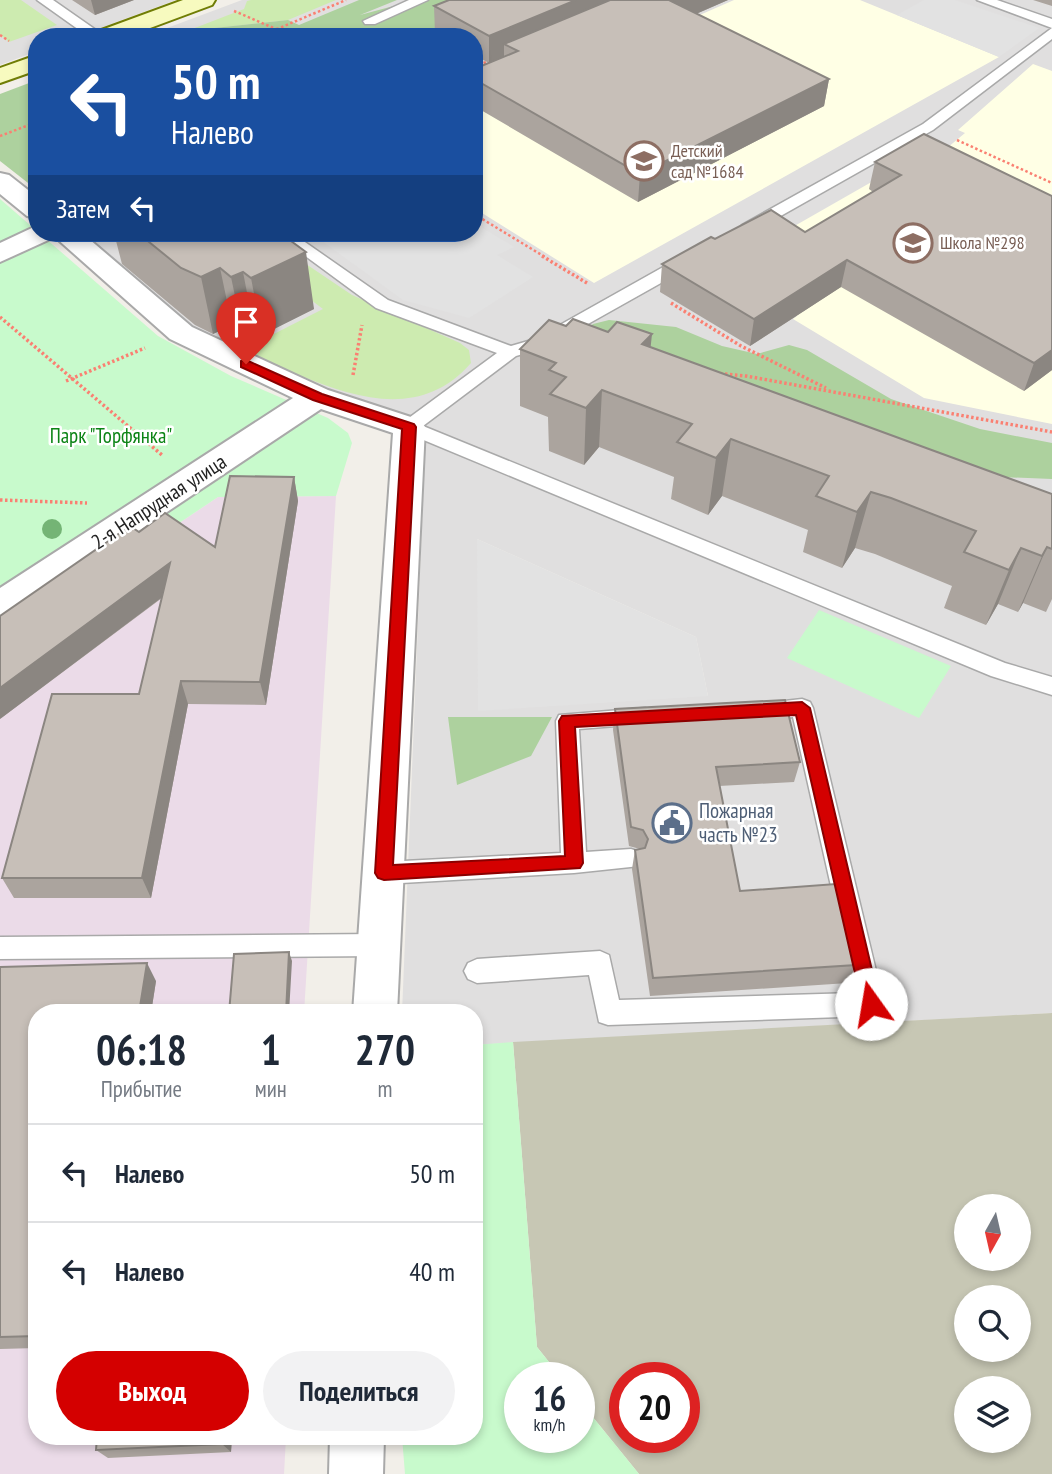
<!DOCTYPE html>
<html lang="ru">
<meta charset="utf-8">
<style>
body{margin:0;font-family:"PT Sans Narrow",sans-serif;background:#f2f2f3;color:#1f2937;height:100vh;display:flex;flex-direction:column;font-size:26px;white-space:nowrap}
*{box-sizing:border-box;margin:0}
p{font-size:23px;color:#747a83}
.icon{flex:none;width:38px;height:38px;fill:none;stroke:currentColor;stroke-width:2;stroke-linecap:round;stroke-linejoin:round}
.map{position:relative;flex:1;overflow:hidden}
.side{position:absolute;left:28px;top:1004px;width:455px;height:441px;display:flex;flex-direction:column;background:#fff;border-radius:28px;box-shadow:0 4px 10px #0003}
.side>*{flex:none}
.hud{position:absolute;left:28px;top:28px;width:455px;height:214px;border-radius:28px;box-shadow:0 4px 10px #0003;background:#1a4fa0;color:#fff;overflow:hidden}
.needle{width:46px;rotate:188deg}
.controls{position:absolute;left:954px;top:1194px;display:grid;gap:14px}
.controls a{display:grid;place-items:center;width:77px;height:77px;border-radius:50%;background:#fff;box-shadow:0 4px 10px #0003;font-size:35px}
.speed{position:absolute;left:504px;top:1362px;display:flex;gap:14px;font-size:35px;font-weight:700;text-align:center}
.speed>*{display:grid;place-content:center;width:91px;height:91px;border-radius:50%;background:#fff;box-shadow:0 4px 10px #0003;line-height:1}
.speed small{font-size:18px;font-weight:400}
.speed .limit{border:10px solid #d22;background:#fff;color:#111}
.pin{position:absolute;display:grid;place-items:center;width:60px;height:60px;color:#fff;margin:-72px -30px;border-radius:50% 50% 50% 0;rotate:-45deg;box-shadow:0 0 7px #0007}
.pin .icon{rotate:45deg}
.me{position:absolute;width:77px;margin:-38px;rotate:347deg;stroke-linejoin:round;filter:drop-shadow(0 0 5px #0008)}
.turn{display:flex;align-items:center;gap:24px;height:147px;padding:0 28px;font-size:32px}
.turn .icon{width:91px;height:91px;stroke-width:2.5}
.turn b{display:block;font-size:49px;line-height:60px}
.then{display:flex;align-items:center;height:66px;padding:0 28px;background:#0003;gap:14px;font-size:26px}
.eta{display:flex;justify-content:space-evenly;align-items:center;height:119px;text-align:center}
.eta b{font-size:42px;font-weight:700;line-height:49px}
.primary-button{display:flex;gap:14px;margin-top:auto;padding:14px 28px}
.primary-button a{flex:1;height:80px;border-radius:42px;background:#d40000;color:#fff;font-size:28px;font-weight:700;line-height:80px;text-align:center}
.primary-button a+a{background:#f2f2f3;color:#1f2937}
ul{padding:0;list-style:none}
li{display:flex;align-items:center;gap:21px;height:98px;padding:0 28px;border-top:2px solid #e0e1e3}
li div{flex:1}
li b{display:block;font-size:26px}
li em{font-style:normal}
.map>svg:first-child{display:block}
</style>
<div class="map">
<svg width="1052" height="1474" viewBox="0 0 1052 1474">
<rect width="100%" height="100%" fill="#f2efe9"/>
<path fill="#e0dfdf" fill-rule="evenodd" d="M0 0H176L76 37H37V51L0 65Z
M242 0H1052V1013L474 1045V1013H402L426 428 331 397 195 329 77 233H474V37H143ZM477 539 696 637 708 696 477 540Z"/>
<path fill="#ebdbe8" d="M336 496 304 1013H37V1437H286L284 1474H0V643L218 497Z"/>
<path fill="#ffffe5" d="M734 0H860L999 57 594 283 474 208V114Z
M1033 64 1052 71V424L924 398 793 319 797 316 770 240 938 144 947 148 965 133 958 130Z"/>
<path fill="#c7c7b4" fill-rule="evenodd" d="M1052 1013V1474H639L579 1400V1377H561L537 1347 513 1042ZM966 1206H1018V1258H966ZM966 1297H1018V1349H966ZM625 1377H684V1437H625ZM966 1388H1018V1440H966Z"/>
<path fill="#cdebb0" d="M0 0H21L57 25 9 42 0 35Z
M251 0H336L288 20 187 31 244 9 247 1Z
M222 233H260L352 295 460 343 469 350 471 363C423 418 360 400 301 376 275 364 248 352 224 336L230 332 242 340 252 335 260 341 323 309Z"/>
<path fill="#add19e" d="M359 0H397L360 15 416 0H485L435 33 422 37H155L187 31 288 20 299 25Z
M37 80V190L0 161V94Z
M609 320 676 327 722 346 757 354 789 345 807 350 891 399 980 429 1052 443V479L977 476 582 333 593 324Z
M448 717H552L531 756 457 785Z"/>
<path fill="#c8facc" d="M0 199 158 336 231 376 328 418 348 433 352 443 336 496 218 497 0 643Z
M819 610 951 666 919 718 787 658Z
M513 1042 537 1347 561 1377H520V1437H579V1400L639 1474H405L402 1437H474V1045Z"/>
<path fill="#e2e2e2" d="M924 0H955L1039 28 999 57 897 15Z
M474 223 514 247 497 255 533 277 469 318 403 300 311 233H474Z
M477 539 696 637 708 696 478 711Z"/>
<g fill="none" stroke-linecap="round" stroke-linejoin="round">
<g stroke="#a9a9a9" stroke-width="3">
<path id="lane" d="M37 0H53L106 37H89Z
M409 0H428L375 24H365L363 21Z
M977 0H997L1052 19V39L933 130 754 231H742L740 228 742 225 923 124 1052 28Z
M274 233H292L388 300 511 346 535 339 681 257H693L695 261 693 265 547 347 516 356 423 426 1005 663 1052 677V695L991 676 402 431 400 427 402 423 497 353 376 308Z
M802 699 810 702 813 708 884 1004 880 1013 871 1016 608 1025 599 1022 589 975 477 983 468 979 464 971 468 963 477 959 600 951 609 955 619 1000 855 993 793 717 756 720 748 717 745 711 748 705Z
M645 708 653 711 656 717 653 723 579 729 586 852 631 849 640 852 643 859 640 866 574 873 384 884 375 880 372 873 375 866 384 862 561 853 556 721 559 715Z
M380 934 389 937 393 945 389 953 380 956 0 959V937Z"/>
</g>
<g stroke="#a9a9a9" stroke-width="4">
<path id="street" d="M0 173 9 175 37 197V218L27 216 0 194Z
M34 227H37V233H82L192 327 328 390 420 420 425 427 397 1013H353L393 433 321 409 13 615 0 619V588L293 398 170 339 55 237 0 262V243Z
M330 1437H384L383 1474H329Z"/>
</g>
<g stroke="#707d05" stroke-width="4">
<path id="secondary" d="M183 0H215L212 5 126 37H93L96 32Z
M37 55V70L0 83V68Z"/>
</g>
<path stroke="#fa8072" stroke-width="2.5" stroke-dasharray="2.5 2.5" stroke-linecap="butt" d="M234 11 276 29 304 37
M0 35 9 41
M258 37 346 0
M331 37 344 32
M474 66 493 60
M0 136 37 122
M957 140 1052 183
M474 214 545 257"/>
<path stroke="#fa8072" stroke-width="3.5" stroke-dasharray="2.5 2.5" stroke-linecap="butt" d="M542 256 587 283
M671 303 741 346 826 388
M0 317 162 455
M715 373 746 376 1052 432
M353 375 362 325
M66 381 145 348
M0 500 87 503"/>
<use href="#lane" fill="#fff" fill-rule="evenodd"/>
<use href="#street" fill="#fff" fill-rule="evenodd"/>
<use href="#secondary" fill="#f7fabf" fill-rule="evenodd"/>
</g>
<circle fill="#74b475" cx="52" cy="529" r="10"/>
<path fill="#aba49e" d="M72 0H134L95 15Z
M449 0H728L696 14 829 79 824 106 638 202 474 106V69L489 63 474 55V37H442L435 33 434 6Z
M1033 0H1052V6Z
M924 134 1052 370 1024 391 841 287 750 346 660 292 662 264 715 239 805 232 873 192 869 189 875 162Z
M114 233H280L314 309 262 335 254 329 243 334 232 325 213 334 195 325 122 264Z
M566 326 650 347 1052 494V599L1046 612 1023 603 1018 612 998 604 986 625 944 608 952 586 875 554 855 548 842 568 803 552 808 530 722 496 708 515 671 499 674 477 599 447 584 465 549 451 548 417 520 406V349Z
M294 477 298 501 266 705 188 704 151 898H14L2 878 139 694 162 598 0 719 139 532 215 547Z
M615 709 800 762 794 782 719 786 740 891 856 965 848 983 650 996 632 869 635 850 640 849 629 846 613 730Z
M0 967 156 981 151 1013H37V1348L0 1349Z
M97 1437H232L231 1452 108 1458 96 1450Z"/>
<path fill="#8b8681" d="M91 0H134L95 15Z
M576 0H640L504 44V57L489 63V36Z
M668 0H728L666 27Z
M829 79 824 106 638 202 640 174Z
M306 252 314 309 262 335 251 278Z
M847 260 841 287 750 346 754 319Z
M220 268 232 325 213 334 201 277Z
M243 272 254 329 243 334 231 277Z
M652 334 646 391 642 344Z
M1052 350V370L1024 391 1034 363Z
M602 390 599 447 584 465 586 408Z
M731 439 722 496 708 515 716 458Z
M294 477 298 501 266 705 260 682Z
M871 492 855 548 842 568 857 512Z
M1047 547 1023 603 1018 612 1042 556Z
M1021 548 998 604 986 625 1009 570Z
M170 563 177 586 0 719V688Z
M181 681 188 704 151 898 142 878Z
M289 952 292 961 289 1013H286Z
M147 963 156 981 151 1013H139Z
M223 1437H232L231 1452 222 1444Z"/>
<path fill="#c7bfb8" stroke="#8b8681" stroke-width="2" d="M449 0H576L489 36 434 6Z
M610 0H669L829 79 640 174 474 79V69L518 51 504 44Z
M924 134 1052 196V350L1034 363 847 260 754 319 662 264 711 237 715 239 771 210 805 232 901 175 875 162Z
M138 233H280L306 252 251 278 243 272 231 277 220 268 201 277 181 268Z
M573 319 608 332 617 322 652 334 642 344 1052 494V549L1047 547 1042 556 1021 548 1009 570 964 552 976 531 891 498 871 492 857 512 816 496 829 476 731 439 716 458 677 442 692 424 602 390 586 408 550 394 566 377 549 370 556 363 520 349 549 320 566 326Z
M230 476 294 477 260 682 181 681 142 878H2L52 694H139L170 563 0 688V616L130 526 139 532 165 513 215 547Z
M785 700 800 762 716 767 740 891 836 884 856 965 653 978 635 850 645 848 648 839 643 830 631 827 615 709Z
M289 952 286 1013H229L234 954Z
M147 963 139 1013H37V1336L0 1337V967Z
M97 1437H223L222 1444 96 1450Z"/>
<path fill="#d40000" stroke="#8a0000" stroke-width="2" d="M246 360 322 394 414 424 416 427 393 865 565 856 559 721 562 716 802 702 810 708 880 1004 878 1010 871 1012 865 1010 862 1004 796 715 575 727 583 863 580 868 384 880 378 878 375 873 402 429 313 400 241 367V361Z"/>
<defs>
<g id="school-ring" transform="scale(2.0125)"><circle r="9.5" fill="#fff" stroke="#8d6e63" stroke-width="1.5"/><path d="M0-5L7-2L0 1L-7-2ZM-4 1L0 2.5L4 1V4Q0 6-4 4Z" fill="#8d6e63"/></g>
<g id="civic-ring" transform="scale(2.0125)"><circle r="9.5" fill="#fff" stroke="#5c6f8a" stroke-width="1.5"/><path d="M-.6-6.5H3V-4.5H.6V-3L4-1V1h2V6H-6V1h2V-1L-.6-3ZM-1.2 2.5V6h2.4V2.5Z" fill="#5c6f8a"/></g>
</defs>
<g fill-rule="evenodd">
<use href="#school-ring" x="644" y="161"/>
<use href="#school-ring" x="913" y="243"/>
<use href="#civic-ring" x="672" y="823"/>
</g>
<g text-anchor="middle" stroke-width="5" stroke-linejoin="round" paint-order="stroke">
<g font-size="18" fill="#785e54" stroke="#fff" text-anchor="start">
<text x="671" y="157">Детский<tspan x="671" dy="21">сад №1684</tspan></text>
<text x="940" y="249">Школа №298</text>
</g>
<g font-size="21" fill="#0c8416" stroke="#fff">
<text x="111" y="443">Парк "Торфянка"</text>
</g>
<g font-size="21" fill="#222" stroke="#fff">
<text transform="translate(159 502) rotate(-33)" y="7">2-я Напрудная улица</text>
</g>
<g font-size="21" fill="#4e5e75" stroke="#fff" text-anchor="start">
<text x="699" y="818">Пожарная<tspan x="699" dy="24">часть №23</tspan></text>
</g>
</g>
</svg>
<div class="controls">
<a><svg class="needle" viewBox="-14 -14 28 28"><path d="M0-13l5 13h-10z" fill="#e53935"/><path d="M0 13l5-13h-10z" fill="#747a83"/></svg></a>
<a><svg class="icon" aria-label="search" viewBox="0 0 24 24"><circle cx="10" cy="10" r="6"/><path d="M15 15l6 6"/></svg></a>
<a><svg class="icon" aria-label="layers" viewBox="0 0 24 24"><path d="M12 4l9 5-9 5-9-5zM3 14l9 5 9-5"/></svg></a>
</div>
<div class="speed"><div>16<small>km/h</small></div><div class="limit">20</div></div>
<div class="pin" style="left:246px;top:364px;background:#d93025"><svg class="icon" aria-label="arrive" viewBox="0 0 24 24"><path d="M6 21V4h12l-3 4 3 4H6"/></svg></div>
<svg class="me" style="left:871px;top:1004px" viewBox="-20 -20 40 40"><circle r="19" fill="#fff"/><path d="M0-13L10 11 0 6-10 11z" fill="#d40000"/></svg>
<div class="hud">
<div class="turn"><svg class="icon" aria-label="left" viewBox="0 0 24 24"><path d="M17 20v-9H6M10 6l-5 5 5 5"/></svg><div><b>50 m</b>Налево</div></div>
<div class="then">Затем<svg class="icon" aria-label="left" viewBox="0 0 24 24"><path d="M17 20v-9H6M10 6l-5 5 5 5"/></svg></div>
</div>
<section class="side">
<div class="eta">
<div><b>06:18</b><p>Прибытие</p></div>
<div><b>1</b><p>мин</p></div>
<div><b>270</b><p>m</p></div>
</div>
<ul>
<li><svg class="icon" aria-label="left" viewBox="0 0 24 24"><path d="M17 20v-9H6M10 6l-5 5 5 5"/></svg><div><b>Налево</b></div><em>50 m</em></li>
<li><svg class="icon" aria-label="left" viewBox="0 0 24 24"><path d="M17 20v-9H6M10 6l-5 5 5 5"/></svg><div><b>Налево</b></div><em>40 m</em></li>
</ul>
<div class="primary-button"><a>Выход</a><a>Поделиться</a></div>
</section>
</div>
